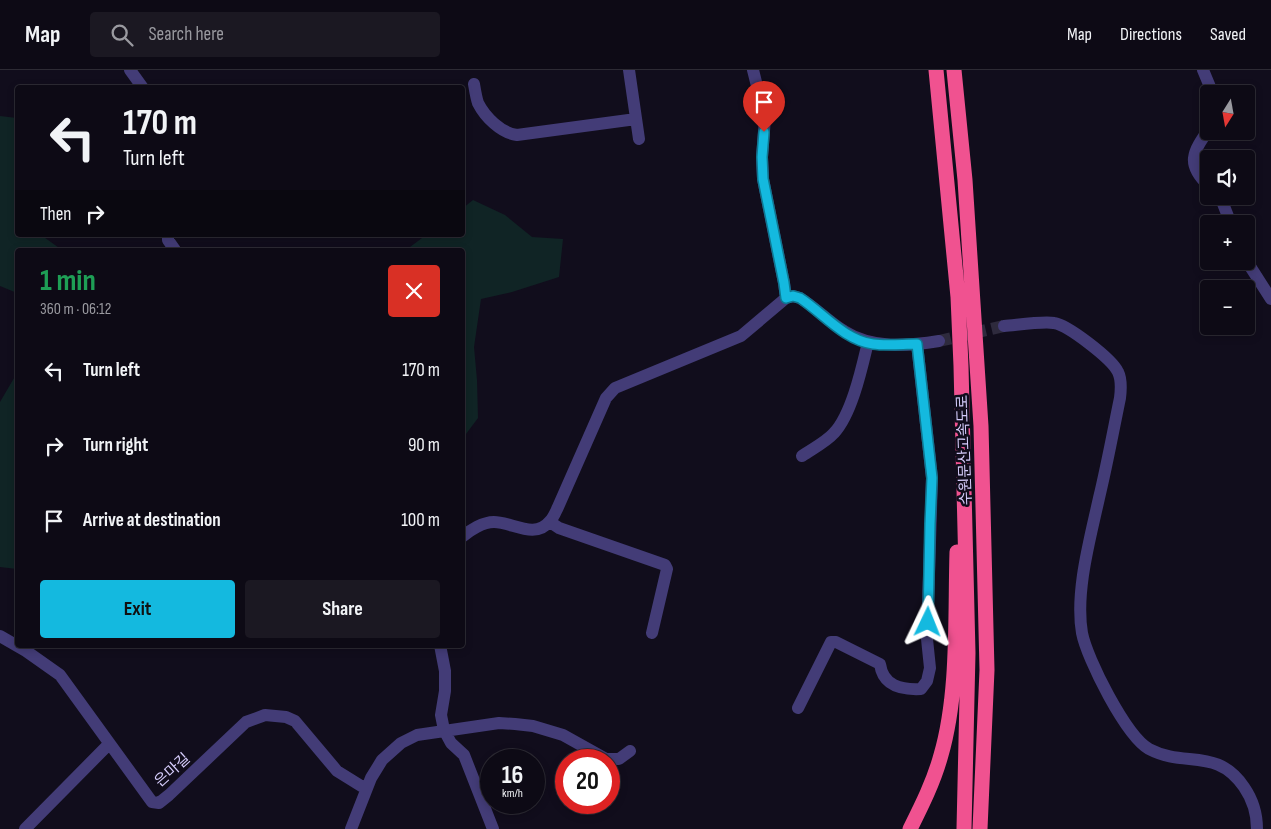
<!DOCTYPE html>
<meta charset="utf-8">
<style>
body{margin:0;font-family:"Sofia Sans Condensed","Noto Sans KR",sans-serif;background:#1b1822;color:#f1f3f6;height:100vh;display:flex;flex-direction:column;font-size:19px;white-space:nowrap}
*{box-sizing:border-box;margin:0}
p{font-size:16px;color:#9a9aa0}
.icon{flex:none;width:28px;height:28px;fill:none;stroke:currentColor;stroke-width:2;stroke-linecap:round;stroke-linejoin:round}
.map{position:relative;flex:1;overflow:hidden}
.panel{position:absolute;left:15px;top:178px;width:450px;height:400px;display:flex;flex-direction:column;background:#0d0a15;border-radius:5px;box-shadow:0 2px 8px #0003,0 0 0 1px #2d2b34}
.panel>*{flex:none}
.top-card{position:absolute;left:15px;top:15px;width:450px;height:152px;border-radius:5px;box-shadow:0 2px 8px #0003,0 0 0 1px #2d2b34;background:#0d0a15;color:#f1f3f6;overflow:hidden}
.needle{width:32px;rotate:191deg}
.controls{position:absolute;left:1200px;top:15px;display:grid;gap:10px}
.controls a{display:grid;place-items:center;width:55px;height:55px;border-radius:5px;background:#0d0a15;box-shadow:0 2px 8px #0003,0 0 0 1px #2d2b34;font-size:25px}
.speed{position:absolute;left:480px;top:679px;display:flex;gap:10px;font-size:25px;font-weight:700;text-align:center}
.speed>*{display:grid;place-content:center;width:65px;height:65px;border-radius:50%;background:#0d0a15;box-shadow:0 2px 8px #0003,0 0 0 1px #2d2b34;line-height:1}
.speed small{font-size:12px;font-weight:400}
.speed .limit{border:8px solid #d22;background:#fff;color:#111}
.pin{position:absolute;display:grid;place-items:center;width:42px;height:42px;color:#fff;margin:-51px -21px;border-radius:50% 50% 50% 0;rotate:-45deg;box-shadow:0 0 5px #0007}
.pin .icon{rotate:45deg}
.me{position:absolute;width:55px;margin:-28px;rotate:2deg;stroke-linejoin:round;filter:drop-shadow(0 0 4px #0008)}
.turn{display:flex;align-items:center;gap:18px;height:105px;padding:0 25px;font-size:22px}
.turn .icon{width:65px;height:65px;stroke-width:2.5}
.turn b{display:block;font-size:35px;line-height:42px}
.then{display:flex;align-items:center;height:48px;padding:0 25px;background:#0003;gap:10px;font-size:19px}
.round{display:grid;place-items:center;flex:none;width:52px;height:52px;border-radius:5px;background:#1b1822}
.summary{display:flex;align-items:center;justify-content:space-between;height:85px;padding:0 25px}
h1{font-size:30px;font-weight:700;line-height:38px;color:#1e9e55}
.primary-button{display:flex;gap:10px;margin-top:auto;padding:10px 25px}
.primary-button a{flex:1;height:58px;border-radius:5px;background:#14b9df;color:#111;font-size:20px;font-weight:700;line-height:58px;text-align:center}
.primary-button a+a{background:#1b1822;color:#f1f3f6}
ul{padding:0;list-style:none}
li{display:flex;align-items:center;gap:15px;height:75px;padding:0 25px}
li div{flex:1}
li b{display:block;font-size:19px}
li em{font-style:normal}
header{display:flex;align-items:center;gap:30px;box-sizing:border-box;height:70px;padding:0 25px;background:#0d0a15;border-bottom:1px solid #2d2b34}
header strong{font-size:24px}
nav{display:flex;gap:28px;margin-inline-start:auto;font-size:18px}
.search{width:350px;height:45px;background:#1b1822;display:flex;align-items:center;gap:12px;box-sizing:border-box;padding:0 18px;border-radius:5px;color:#9a9aa0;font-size:19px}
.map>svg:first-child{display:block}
</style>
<header>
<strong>Map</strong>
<div class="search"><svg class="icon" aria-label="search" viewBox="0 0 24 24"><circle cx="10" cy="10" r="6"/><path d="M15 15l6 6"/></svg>Search here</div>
<nav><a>Map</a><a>Directions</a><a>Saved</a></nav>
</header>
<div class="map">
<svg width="1271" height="759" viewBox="0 0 1271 759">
<rect width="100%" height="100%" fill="#110d1c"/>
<path fill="#102425" d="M0 46 17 48 18 165H41L62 180H18L17 223 0 216Z
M473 130 505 145 532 167 563 169 559 207 512 222 481 229 474 277 477 310 478 348 463 368 462 180H406L426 165H462L463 138Z
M17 303V499L0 497V332Z"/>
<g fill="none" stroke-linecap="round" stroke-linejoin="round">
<path stroke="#2e2a3d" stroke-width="12" stroke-dasharray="12 6" stroke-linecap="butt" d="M939 271 1004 256"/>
<path stroke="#433c77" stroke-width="12" d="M130 0 143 18
M629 0 639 69
M1203 0 1213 24
M474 14C475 20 476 27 478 33 485 47 501 63 517 65L636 49
M1209 59C1193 82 1185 94 1209 116
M1218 126 1222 131 1231 154
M168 165V170L175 180
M1246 190 1271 229
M786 228 793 226 800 228C816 238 829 252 844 261 872 279 908 276 939 271
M1004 256C1017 255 1043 251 1054 253 1068 255 1112 289 1118 302 1122 310 1121 320 1120 328 1113 362 1107 395 1099 428 1090 469 1075 522 1082 563 1087 589 1126 666 1149 679 1185 698 1217 677 1244 717 1253 730 1257 743 1257 759
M802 386C812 379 826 372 834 363 852 344 862 297 868 272
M550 452 559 458 665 495 667 499 652 563
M462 467C470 460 483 452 494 452 512 452 535 470 550 451 554 447 556 441 558 437L606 328 615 318 741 266 786 228 784 213 763 109 762 87 765 48 753 0
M0 566 26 581 60 605 152 732 159 733 169 725 246 652 265 645 286 647 295 651 337 701 366 719
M440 575 445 601V621L441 645 444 660 451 673 464 685 493 759
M798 638 831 572H836L880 594C883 616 901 620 921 619L927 611 930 598 927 569 932 408 917 274
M25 759 109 674
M351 759 371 708 382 690 401 673 417 665 499 653 515 654 533 656 563 665 606 689H619L630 681"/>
<path stroke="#f05290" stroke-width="15" d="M936 0 958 227 961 296 968 583 964 759
M954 0 965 110 981 356 987 600 980 759
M910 759C922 735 934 711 941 685 959 623 955 547 957 482"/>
</g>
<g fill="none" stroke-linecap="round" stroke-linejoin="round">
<g stroke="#0d7891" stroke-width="12">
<path id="route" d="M764 62 762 87 763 109 784 213 786 228 793 226 800 228C823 243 844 270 873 274 887 276 903 274 917 274L932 408 930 454 928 552"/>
</g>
<use href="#route" stroke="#14b9df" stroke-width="9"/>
</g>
<g text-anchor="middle" stroke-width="5" stroke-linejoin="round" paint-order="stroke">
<g font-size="15" fill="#d5ccfb" stroke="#110d1c">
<text transform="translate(964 380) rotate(-92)" y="5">수원문산고속도로</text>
<text transform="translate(172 700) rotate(-42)" y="5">은마길</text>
</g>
</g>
</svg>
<div class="controls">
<a><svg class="needle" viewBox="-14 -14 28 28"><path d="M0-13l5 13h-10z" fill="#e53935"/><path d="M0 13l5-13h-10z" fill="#9a9aa0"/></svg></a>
<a><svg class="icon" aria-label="sound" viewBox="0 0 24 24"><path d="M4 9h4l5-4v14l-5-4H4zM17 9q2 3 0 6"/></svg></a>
<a>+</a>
<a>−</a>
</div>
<div class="speed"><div>16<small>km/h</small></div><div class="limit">20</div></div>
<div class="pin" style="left:764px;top:62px;background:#d93025"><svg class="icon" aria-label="arrive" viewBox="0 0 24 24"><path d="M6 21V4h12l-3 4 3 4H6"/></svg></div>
<svg class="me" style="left:928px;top:552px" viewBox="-20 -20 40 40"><path d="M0-17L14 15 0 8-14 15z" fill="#14b9df" stroke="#fff" stroke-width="4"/></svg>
<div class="top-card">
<div class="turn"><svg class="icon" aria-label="left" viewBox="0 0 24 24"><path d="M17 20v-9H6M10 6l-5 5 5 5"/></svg><div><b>170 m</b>Turn left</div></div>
<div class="then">Then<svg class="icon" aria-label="right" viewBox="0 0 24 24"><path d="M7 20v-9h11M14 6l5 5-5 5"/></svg></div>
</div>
<section class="panel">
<div class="summary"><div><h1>1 min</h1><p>360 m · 06:12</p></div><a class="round" style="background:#d93025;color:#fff"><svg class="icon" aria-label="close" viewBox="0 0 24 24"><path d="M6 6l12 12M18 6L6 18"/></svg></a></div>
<ul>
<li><svg class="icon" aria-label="left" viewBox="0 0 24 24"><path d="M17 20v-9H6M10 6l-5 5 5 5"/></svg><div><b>Turn left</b></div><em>170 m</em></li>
<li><svg class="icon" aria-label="right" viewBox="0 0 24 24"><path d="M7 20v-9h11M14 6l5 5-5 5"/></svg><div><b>Turn right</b></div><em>90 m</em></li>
<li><svg class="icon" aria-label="arrive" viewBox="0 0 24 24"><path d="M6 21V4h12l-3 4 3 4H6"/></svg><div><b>Arrive at destination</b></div><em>100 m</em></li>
</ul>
<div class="primary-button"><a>Exit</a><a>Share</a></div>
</section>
</div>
